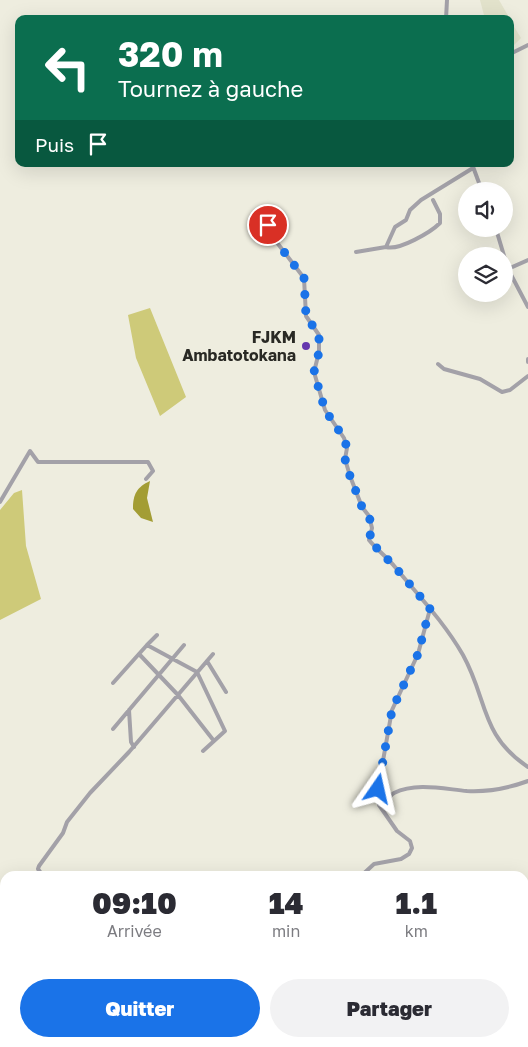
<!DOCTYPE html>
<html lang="fr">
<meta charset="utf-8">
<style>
body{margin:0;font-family:"Golos Text",sans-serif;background:#f2f2f3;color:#2b2b33;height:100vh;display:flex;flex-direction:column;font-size:19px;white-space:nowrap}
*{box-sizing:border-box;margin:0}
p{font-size:16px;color:#7c7c81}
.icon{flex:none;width:28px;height:28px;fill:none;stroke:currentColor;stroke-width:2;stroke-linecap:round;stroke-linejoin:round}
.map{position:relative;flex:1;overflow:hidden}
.panel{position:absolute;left:0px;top:871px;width:529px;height:176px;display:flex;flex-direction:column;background:#fff;border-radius:15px 15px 0 0;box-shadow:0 5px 20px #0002}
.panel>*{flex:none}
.guide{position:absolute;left:15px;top:15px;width:499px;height:152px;border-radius:10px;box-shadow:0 5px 20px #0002;background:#0b6e4f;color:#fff;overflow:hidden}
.controls{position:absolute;left:458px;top:182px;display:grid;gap:10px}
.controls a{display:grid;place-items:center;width:55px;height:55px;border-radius:50%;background:#fff;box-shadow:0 5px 20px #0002;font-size:25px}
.pin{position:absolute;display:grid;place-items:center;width:42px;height:42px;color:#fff;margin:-21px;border:2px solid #fff;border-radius:50%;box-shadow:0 1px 5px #0007}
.me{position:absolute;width:55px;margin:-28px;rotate:11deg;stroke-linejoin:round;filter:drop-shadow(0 0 4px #0008)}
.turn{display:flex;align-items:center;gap:18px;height:105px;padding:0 20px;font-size:22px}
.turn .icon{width:65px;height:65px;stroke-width:2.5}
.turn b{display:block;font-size:35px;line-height:42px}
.then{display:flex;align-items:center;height:48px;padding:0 20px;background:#0003;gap:10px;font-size:19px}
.eta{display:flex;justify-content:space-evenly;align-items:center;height:85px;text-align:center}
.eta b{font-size:30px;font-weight:800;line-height:35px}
.cta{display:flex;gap:10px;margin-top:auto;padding:10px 20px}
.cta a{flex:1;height:58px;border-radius:30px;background:#1a73e8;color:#fff;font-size:20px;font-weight:800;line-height:58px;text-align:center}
.cta a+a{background:#f2f2f3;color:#2b2b33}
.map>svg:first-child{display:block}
</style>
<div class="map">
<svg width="528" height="1047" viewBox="0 0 528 1047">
<rect width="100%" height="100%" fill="#eeeddf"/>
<path fill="#e2e2cb" d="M480 0H499L510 19H485Z
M510 20 521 38 510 49Z"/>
<path fill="#ceca79" d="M150 308 186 397 160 416 136 358 128 315Z
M22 490 26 546 41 599 0 620V510L14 493Z
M2 903 5 904V951L0 955Z
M0 1030 5 1036V1042L11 1043 15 1047H0Z"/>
<path fill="#a39d34" d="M150 481 147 498 153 522 141 518 133 509C133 494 137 487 150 481Z"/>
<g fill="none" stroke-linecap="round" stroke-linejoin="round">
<path stroke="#a3a1a8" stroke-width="4" d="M446 19 447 0
M510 54 528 45
M472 164 482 191
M269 225 272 236 304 278 306 316 319 335V352L314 372 325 410 344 438 347 448 345 459 350 476 362 507 369 516 372 528 369 540C377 550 387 557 395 567 418 595 444 622 463 655 488 700 480 735 528 767
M496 229 508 269 528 307
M386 247C399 251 431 232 440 223V214L433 200
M356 252 386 247 395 227 406 220 410 210 421 200 473 168
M508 269 528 260
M528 359V362
M438 364 444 369 480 379 502 392 510 390 528 376
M0 502 30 451 38 462H148L153 471 146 479
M147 645 157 635
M139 654 178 695 214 741
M207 661 226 692
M113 683 147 645 197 672 225 731 203 751
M129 710 131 742 134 747
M113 729 184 645
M381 808C385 803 389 796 394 793 416 782 444 789 467 791 487 792 509 788 528 781
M43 876 38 869 39 866 63 833 67 822 90 793 129 752 213 654
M361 876 374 864 401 859 409 854 412 848 410 841 397 831 379 805 378 789 392 710 418 654 430 609
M0 961 5 956"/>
</g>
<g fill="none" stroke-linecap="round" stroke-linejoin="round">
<path stroke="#1a73e8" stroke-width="9" stroke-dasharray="0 16.2" d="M268 225 272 236 304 278 306 316 319 335V352L314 372 325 410 344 438 347 448 345 459 350 476 362 507 369 516 372 528 369 540 395 567 430 608 418 654 392 710 378 789"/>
</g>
<circle fill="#6537ae" stroke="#eeeddf" stroke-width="2" cx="306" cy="346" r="5"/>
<g text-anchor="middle" stroke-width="5" stroke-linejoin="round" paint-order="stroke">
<g font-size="16" font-weight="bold" fill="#292924" stroke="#eeeddf" text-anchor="end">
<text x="296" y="343">FJKM<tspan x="296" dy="18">Ambatotokana</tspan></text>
</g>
</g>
</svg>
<div class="controls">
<a><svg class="icon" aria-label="sound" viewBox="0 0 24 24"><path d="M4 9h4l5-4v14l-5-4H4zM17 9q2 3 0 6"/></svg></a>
<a><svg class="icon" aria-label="layers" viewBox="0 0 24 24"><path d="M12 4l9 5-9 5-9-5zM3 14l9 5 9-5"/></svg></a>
</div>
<div class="pin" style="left:268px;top:225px;background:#d93025"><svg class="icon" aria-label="arrive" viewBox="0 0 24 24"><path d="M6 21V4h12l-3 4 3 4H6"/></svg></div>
<svg class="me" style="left:378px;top:789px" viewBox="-20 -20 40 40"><path d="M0-17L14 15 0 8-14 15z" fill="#1a73e8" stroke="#fff" stroke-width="4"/></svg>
<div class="guide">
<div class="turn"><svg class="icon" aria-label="left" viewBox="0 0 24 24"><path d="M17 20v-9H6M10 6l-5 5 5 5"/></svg><div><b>320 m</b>Tournez à gauche</div></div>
<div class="then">Puis<svg class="icon" aria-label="arrive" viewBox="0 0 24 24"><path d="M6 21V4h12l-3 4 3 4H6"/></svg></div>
</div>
<section class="panel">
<div class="eta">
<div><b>09:10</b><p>Arrivée</p></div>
<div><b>14</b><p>min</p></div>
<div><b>1.1</b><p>km</p></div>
</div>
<div class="cta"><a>Quitter</a><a>Partager</a></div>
</section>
</div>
